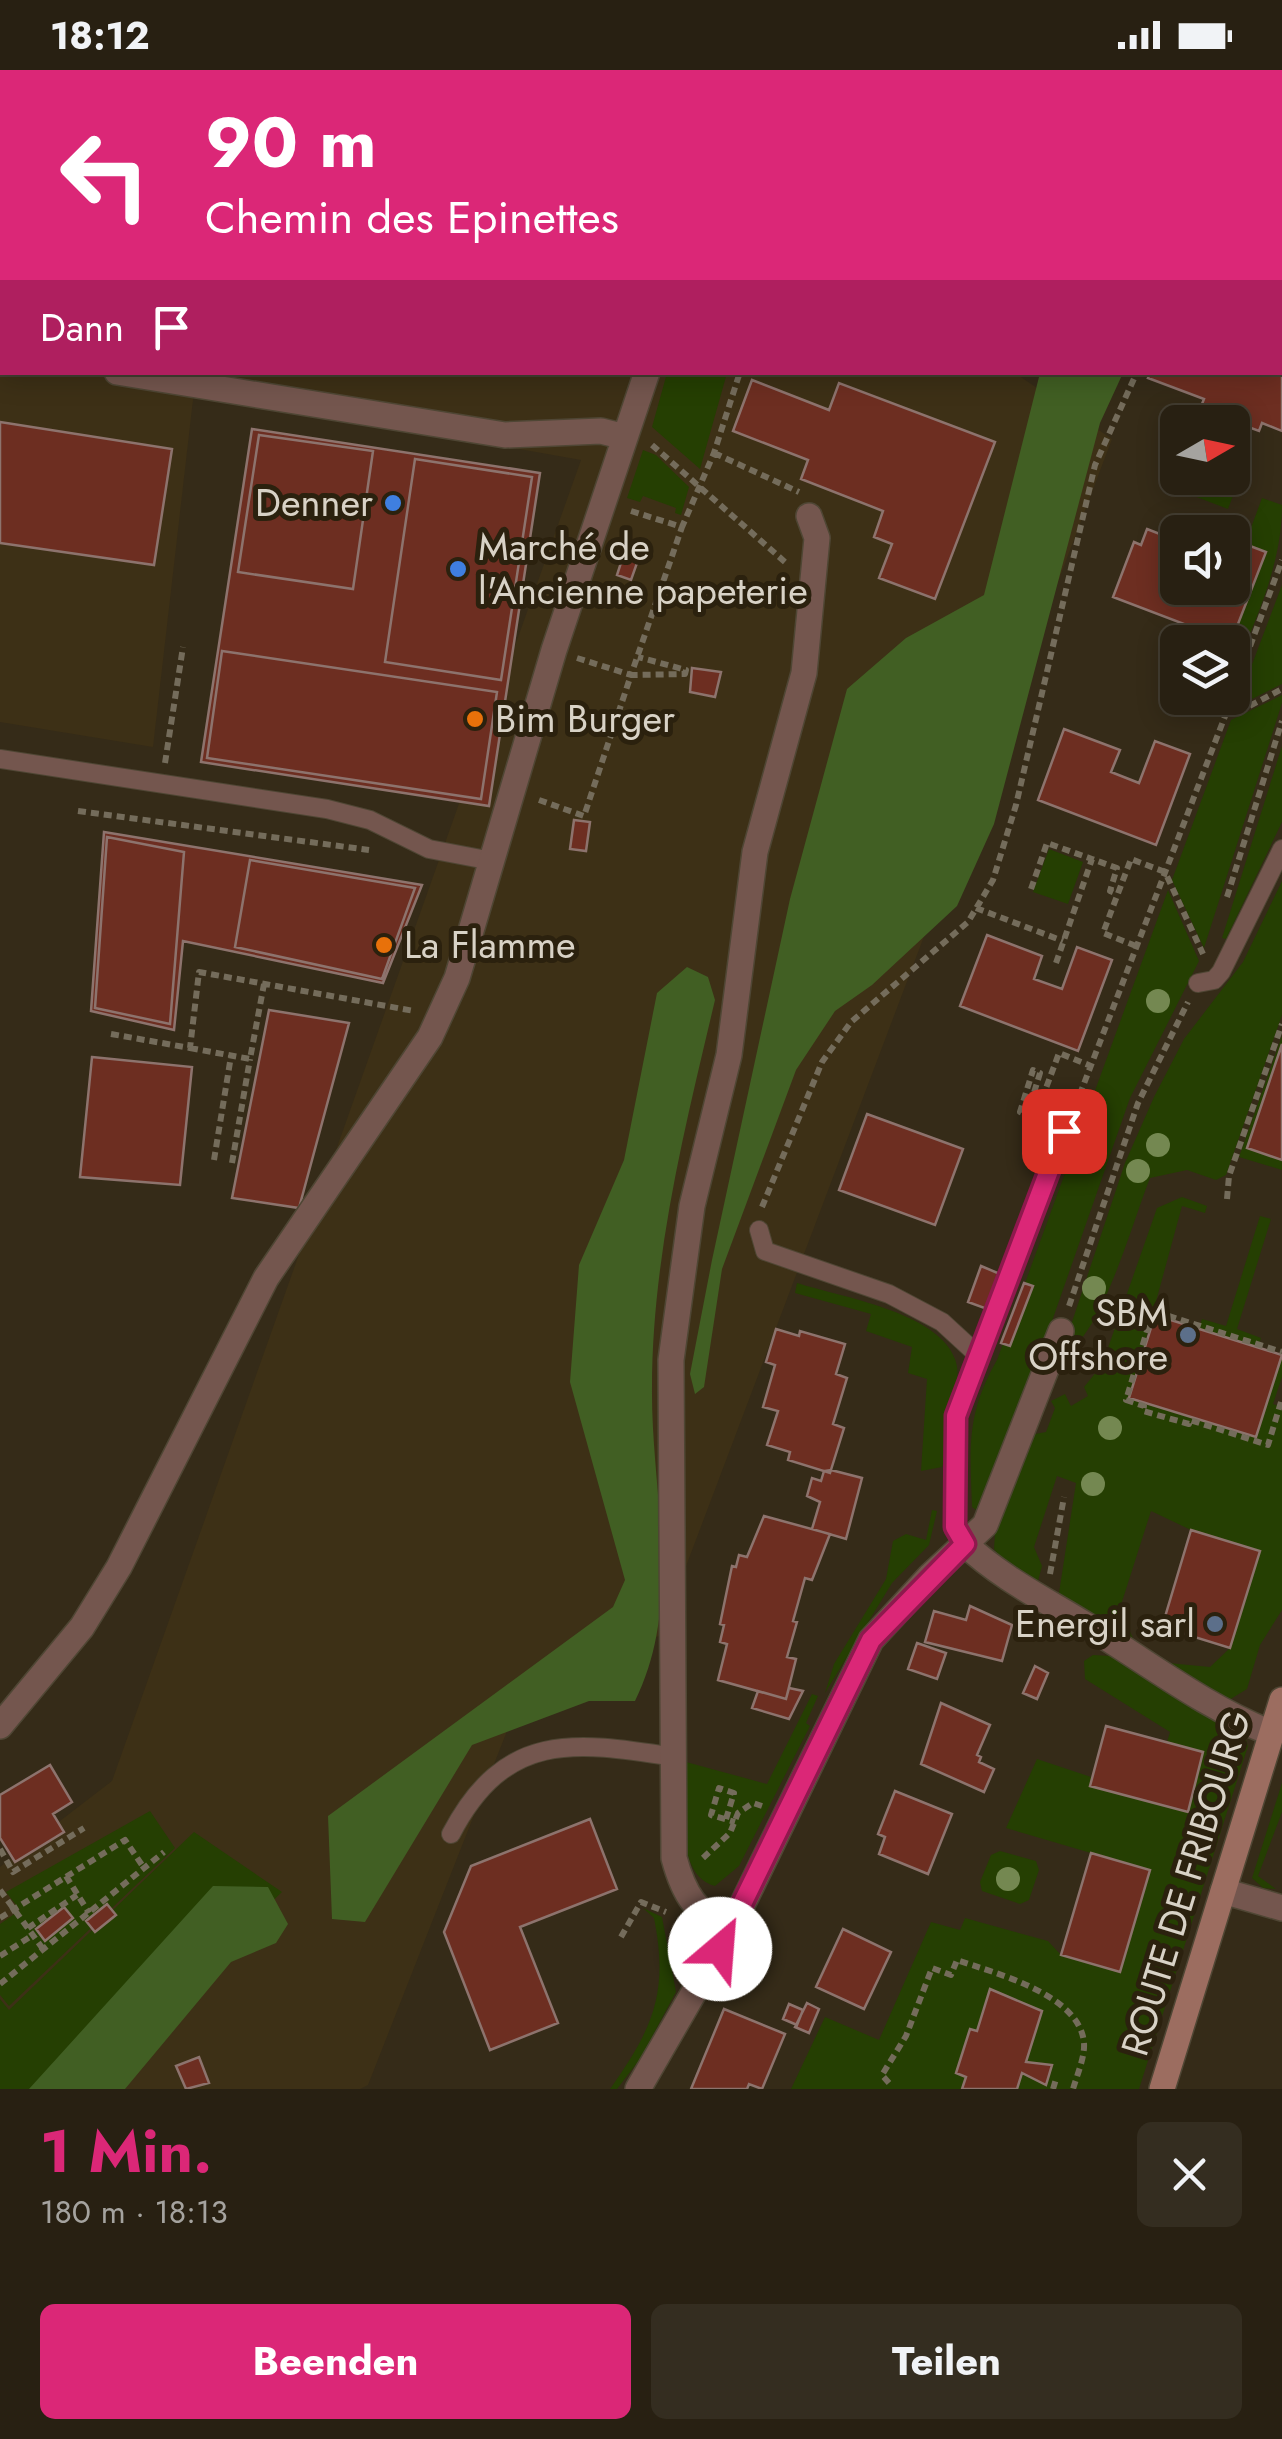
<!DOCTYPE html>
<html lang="de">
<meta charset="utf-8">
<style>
body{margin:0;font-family:Jost,sans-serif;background:#342d20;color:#f1f3f6;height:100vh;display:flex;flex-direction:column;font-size:38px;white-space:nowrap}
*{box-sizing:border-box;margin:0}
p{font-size:32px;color:#a5a39f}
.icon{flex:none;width:55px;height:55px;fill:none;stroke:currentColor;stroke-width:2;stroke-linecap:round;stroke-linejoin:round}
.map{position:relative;height:2019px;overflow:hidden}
.side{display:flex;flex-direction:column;background:#282012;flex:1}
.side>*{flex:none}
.top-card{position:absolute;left:0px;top:0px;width:1282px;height:305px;box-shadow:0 5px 25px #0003,0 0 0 2px #443e32;background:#db2777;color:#fff;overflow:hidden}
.needle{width:65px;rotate:81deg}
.tools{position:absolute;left:1160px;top:335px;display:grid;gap:20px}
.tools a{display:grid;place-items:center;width:90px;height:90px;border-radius:15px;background:#282012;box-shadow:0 5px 25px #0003,0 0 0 2px #443e32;font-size:50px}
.pin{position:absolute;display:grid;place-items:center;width:85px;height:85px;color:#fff;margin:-42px;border-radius:20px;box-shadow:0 5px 15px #0006}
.me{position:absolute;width:110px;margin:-55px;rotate:27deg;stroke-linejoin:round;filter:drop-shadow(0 0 8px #0008)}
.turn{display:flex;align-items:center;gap:35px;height:210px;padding:0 40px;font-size:45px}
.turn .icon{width:130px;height:130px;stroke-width:2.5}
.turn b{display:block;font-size:70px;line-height:85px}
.then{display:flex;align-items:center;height:95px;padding:0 40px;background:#0003;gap:20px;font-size:38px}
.round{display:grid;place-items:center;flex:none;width:105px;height:105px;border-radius:15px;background:#342d20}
.headline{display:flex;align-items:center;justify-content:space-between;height:170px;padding:0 40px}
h1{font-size:60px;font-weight:700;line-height:75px;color:#db2777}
.cta{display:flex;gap:20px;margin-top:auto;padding:20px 40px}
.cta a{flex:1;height:115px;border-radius:15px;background:#db2777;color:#fff;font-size:40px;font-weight:700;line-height:115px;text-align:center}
.cta a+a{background:#342d20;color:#f1f3f6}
.status{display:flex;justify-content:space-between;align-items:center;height:70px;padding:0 50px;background:#282012;direction:ltr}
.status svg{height:28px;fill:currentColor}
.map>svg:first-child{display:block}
</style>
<div class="status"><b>18:12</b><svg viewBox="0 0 49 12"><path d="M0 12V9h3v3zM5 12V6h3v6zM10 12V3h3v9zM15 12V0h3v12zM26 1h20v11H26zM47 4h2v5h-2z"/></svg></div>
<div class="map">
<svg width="1282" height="2019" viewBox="0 0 1282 2019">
<rect width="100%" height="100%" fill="#352b18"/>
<path fill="#3d3016" d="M0 0H920L2 2V302L1015 303 1112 369 660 1565 507 1661 368 2015 360 2019H0V1797L112 1711 581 390 194 321 153 677 0 652Z"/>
<path fill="#253f02" d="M1192 0H1282V254L1280 2Z
M667 303H727L700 399 652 357Z
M643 380 656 385 689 417 681 445 675 443 676 438 643 426 640 432 627 428Z
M1233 385 1246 391 1228 439 1173 418 1177 406 1232 408Z
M1262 428 1282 435C1282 494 1256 550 1233 603L1232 572H1207L1210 564 1231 572 1266 482 1245 474Z
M1282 515V614L1236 637Z
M1282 625V633L1204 878 1172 810 1231 650Z
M1282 676V752L1226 869 1222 868Z
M1049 779 1083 792 1068 834 1033 822Z
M1282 811V945L1226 1105 1216 1110 1187 1100 1150 1108C1135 1145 1102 1263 1069 1279L1064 1276 1125 1093 1154 1027 1184 969 1243 892Z
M1168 820 1199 891 1130 1028 1030 1314 976 1440 972 1437C970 1377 966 1344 997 1290Z
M1282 966V1100L1239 1087Z
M1182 1127 1207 1136 1205 1143 1182 1136 1130 1327 1256 1367 1282 1285V1307L1273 1334 1282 1337V1540L1260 1575 1247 1619 1229 1630 1168 1593 1210 1597 1230 1578 1259 1482 1191 1460 1151 1441 1120 1538 1134 1571C1106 1561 1086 1539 1059 1523L1076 1413 1057 1406 1034 1477 1042 1496 1038 1511 1002 1489 994 1479 995 1464 1035 1364 1046 1362 1055 1338 1051 1331 1065 1324 1071 1336 1088 1326 1084 1317 1102 1295 1157 1138Z
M1260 1146 1271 1149 1237 1259 1261 1268 1258 1278 1199 1259 1202 1249 1226 1256Z
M797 1213C841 1227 938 1242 955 1289 962 1308 952 1324 948 1342 944 1360 949 1380 942 1397L921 1401 927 1309 908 1303 912 1277 866 1261 871 1244 795 1223Z
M932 1440 937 1441 929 1475 892 1513 825 1623 834 1594 886 1509 893 1471 906 1464 926 1470Z
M1093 1585 1111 1586 1245 1667 1248 1676 1139 2019H791L825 1947 879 1970 931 1852 960 1860 965 1848 1048 1871 1061 1885 1120 1902 1149 1800 1006 1758 1037 1689 1151 1727 1170 1662 1085 1609 1084 1591Z
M812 1624 818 1626 806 1653 810 1656 739 1796 715 1816C672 1805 686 1726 686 1692L767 1714Z
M1282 1713V1742L1258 1806 1276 1819 1263 1818 1252 1808Z
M150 1741 175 1778 9 1936 0 1925V1854L20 1840 6 1822Z
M194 1762 282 1822 76 2019H0V1929L9 1940Z
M1000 1781 1036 1791 1039 1800 1029 1830 1020 1834 982 1821 980 1812 991 1785Z
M643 1838 662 1847 676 1922 640 1989 617 2019H610C653 1958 669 1923 654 1848Z"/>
<path fill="#415f23" d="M1040 303H1123L1100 353 994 754 957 836 872 915 835 941 796 1000 722 1199 704 1317 695 1324 690 1304 712 1190 790 829 847 619 906 568 984 525Z
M687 897 708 907 715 930C685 1057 652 1187 652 1318 651 1425 684 1531 635 1631H589L472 1675 365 1852 332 1849 328 1746 613 1537 625 1510 570 1312 579 1195 624 1090 657 923Z
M213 1816 268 1817 288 1854 276 1873 231 1892 125 2019H29Z"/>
<path fill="#6d2e21" stroke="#8d736d" stroke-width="2.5" d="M0 0H500L2 2V160Z
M1282 279V361L1262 353 1259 361 1240 354 1244 345 1220 336 1216 344 1200 339 1204 329 1148 308 1151 302H1280Z
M752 310 829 340 839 313 995 372 935 529 879 508 892 474 874 467 883 441 801 409 808 390 733 361Z
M0 352 172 379 154 495 0 473Z
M252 359 540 403 489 736 201 692Z
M259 365 373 381 353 519 238 502Z
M415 389 532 407 501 610 385 592Z
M1147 459 1178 471V518H1232V469L1266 482 1231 572 1113 527 1134 472 1141 475Z
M628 471 643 476 631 510 617 505Z
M222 581 497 622 481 729 207 688Z
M692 598 721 602 715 627 690 622Z
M1064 659 1120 680 1111 702 1139 713 1155 671 1190 684 1156 775 1038 730Z
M574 750 590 752 586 781 570 779Z
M104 762 422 815 383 913 183 871 174 960 91 941Z
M107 767 184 782 170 954 95 938Z
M250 790 415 818 382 909 235 877Z
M987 865 1042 886 1034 909 1062 919 1077 877 1112 890 1078 981 960 936Z
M269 940 349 953 299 1138 232 1128Z
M1282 974V1090L1247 1078Z
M92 987 192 997 180 1115 80 1107Z
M867 1044 963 1079 935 1155 839 1120Z
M981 1196 1000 1204 987 1239 968 1232Z
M1024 1213 1033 1216 1010 1276 1001 1273Z
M1155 1245 1282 1285 1256 1367 1129 1328Z
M776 1259 799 1266 800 1261 845 1274 836 1304 847 1308 833 1354 844 1358 830 1403 788 1390 790 1382 767 1375 778 1341 763 1337 775 1295 766 1292Z
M831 1400 862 1408 846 1469 812 1459 820 1432 807 1426 812 1408 821 1411 824 1401Z
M764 1446 830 1464 812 1510 805 1508 793 1551 797 1552 787 1587 796 1589 786 1629 718 1610 727 1574 720 1572 724 1555 720 1554 732 1496 736 1497 739 1485 747 1487Z
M1191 1460 1260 1481 1230 1578 1162 1557Z
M970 1536 1012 1555 1002 1591 925 1572 934 1541 966 1550Z
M917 1573 946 1583 937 1609 908 1599Z
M1035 1596 1048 1603 1037 1629 1023 1623Z
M789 1618 803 1621 789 1649 752 1638 758 1621 786 1629Z
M941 1633 990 1655 977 1685 981 1687 979 1692 994 1699 984 1722 921 1694Z
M1106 1656 1203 1682 1188 1742 1090 1716Z
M50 1695 72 1732 53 1744 64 1762 15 1792 0 1768V1725Z
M895 1721 952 1744 928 1804 879 1784 885 1767 878 1764Z
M590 1749 617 1819 520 1857 558 1953 490 1980 444 1862 471 1796Z
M1091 1783 1150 1800 1120 1902 1061 1885Z
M107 1834 116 1845 95 1862 86 1851Z
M64 1837 73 1848 45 1871 36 1859Z
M843 1859 891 1882 864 1939 816 1917Z
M990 1919 1042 1941 1026 1992 1052 1995 1046 2015 1022 2003 1017 2019H962L966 2007 956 2003 970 1959 977 1961Z
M807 1933 819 1939 809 1963 795 1957Z
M789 1934 803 1940 797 1955 783 1949Z
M724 1939 785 1964 762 2019 749 2014 747 2019H691Z
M199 1987 209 2013 186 2019 176 1996Z"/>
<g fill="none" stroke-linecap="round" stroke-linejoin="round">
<g stroke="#4f4634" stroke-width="20">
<path id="service" d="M625 0V2
M0 689 327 739 370 750 429 779 492 791
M1198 913 1214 910 1221 902 1282 779
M759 1160 765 1181 889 1224 942 1252 979 1286
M965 1474 955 1457 956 1346 1066 1056
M451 1764C505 1661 573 1671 674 1687"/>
</g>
<g stroke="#4f4634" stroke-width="28">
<path id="minor" d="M740 2 741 0
M0 284H2
M117 302 505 365 601 361 625 367
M965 1474C1001 1508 1044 1529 1086 1555 1149 1593 1203 1636 1271 1663
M0 1656 82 1557 119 1497 266 1208 430 967 457 908 554 580 647 302
M1223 1821 1282 1838
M730 1860C696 1843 684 1825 674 1788L671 1290 692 1136 729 985 755 782 804 603 817 468 809 446
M638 2019 730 1860 871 1570 930 1506 985 1455 1061 1261"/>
</g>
<g stroke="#4f4634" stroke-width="28">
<path id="secondary" d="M1162 2019 1282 1630"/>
</g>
<path stroke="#746c5b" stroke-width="6" stroke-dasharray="8 5" stroke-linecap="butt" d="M1280 177 1282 179
M1280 262 1282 254
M652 375 785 492
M714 383 799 422
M631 441 682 457 714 383 740 302
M577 588 631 605 682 457
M1232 625 1282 490
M1226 642 1234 644 1282 619
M165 693 183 577
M539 730 584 746 631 605 685 604 686 600 638 587
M78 741 369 780
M1031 819 1047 773 1092 789
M1227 827 1282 651
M976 838 1063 871
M1136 876 1103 863 1131 789 1165 802 1203 884
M1056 893 1092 789 1117 798 1110 821 1117 824
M111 964 190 978 199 902 414 941
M190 978 250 989 264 914
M1042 1029 1059 983 1091 996
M1075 1037 1232 628
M1045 1053 1020 1042 1033 1000 1040 1003 1033 1026 1056 1035
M214 1090 231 986
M232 1093 250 989
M1227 1129 1229 1106 1282 954
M762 1137 822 992 851 952 968 852 993 810 1016 735 1095 395 1137 302
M1069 1236 1138 1033 1188 932
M1281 1332 1268 1375 1190 1350 1189 1354 1143 1341 1144 1336 1126 1330 1153 1241 1282 1282
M1050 1504 1064 1427
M726 1749 734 1723 719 1718 711 1745 735 1752
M0 1779 13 1802 84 1758
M703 1788 730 1763 738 1743 753 1733 762 1736
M66 1806 89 1843
M0 1820 43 1879
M0 1848 125 1770 144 1798
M28 1858 77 1825
M621 1867 641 1832 666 1842
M0 1886 33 1865
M0 1914 164 1782
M889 2013 882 2005 906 1966 932 1898 951 1905 957 1890C994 1903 1080 1924 1084 1973 1085 1987 1077 2005 1073 2019
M1053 2019 1056 2009"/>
<use href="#service" stroke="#74564e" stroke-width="18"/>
<use href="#minor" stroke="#74564e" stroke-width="25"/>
<use href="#secondary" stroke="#9c6d60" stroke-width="25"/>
</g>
<g fill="#748851">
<circle cx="1158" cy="931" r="12"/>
<circle cx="1158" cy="1075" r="12"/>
<circle cx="1138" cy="1101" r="12"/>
<circle cx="1094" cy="1218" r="12"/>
<circle cx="1110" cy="1358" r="12"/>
<circle cx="1093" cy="1414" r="12"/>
<circle cx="1008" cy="1809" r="12"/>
</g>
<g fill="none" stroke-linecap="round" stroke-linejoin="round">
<g stroke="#8e194d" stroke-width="25">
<path id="route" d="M720 1879 871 1570 965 1474 955 1457 956 1346 1064 1061"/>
</g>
<use href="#route" stroke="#db2777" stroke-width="18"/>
</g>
<g fill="#3f7fe0" stroke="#2b210e" stroke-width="4">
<circle cx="393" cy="433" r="10"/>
<circle cx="458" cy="499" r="10"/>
</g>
<g fill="#e8710a" stroke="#2b210e" stroke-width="4">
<circle cx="475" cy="649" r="10"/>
<circle cx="384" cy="875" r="10"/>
</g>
<g fill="#5c6f8a" stroke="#2b210e" stroke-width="4">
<circle cx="1188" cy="1265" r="10"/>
<circle cx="1215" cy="1554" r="10"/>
</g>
<g text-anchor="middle" stroke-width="10" stroke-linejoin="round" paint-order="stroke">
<g font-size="38" fill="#d8d2c6" stroke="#2b210e" text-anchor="end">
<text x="373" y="446">Denner</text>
<text x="478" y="490" text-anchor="start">Marché de<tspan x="478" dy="44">l'Ancienne papeterie</tspan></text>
<text x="495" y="662" text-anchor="start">Bim Burger</text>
<text x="404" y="888" text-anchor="start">La Flamme</text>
<text x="1168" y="1256">SBM<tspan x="1168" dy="44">Offshore</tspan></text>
<text x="1195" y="1567">Energil sarl</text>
</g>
<g font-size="38" fill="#d8d2c6" stroke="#2b210e">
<text transform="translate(1186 1813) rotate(-73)" y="13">ROUTE DE FRIBOURG</text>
</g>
</g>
</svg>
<div class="tools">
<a><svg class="needle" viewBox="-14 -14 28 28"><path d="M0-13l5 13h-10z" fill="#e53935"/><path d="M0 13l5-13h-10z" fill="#a5a39f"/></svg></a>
<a><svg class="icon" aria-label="sound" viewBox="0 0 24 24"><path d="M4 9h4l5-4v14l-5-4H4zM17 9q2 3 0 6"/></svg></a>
<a><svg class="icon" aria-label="layers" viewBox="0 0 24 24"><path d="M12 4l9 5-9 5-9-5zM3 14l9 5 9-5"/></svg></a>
</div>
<div class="pin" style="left:1064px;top:1061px;background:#d93025"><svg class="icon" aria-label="arrive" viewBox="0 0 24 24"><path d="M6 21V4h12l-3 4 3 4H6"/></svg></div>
<svg class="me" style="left:720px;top:1879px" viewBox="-20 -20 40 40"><circle r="19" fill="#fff"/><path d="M0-13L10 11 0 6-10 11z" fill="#db2777"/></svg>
<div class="top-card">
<div class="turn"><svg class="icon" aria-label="left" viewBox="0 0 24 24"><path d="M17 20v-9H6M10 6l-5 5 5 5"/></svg><div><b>90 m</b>Chemin des Epinettes</div></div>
<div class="then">Dann<svg class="icon" aria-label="arrive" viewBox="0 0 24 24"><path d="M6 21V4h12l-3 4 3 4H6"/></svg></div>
</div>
</div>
<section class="side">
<div class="headline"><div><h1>1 Min.</h1><p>180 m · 18:13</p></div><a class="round"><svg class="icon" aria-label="close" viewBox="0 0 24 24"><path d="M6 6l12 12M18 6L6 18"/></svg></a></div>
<div class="cta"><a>Beenden</a><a>Teilen</a></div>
</section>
